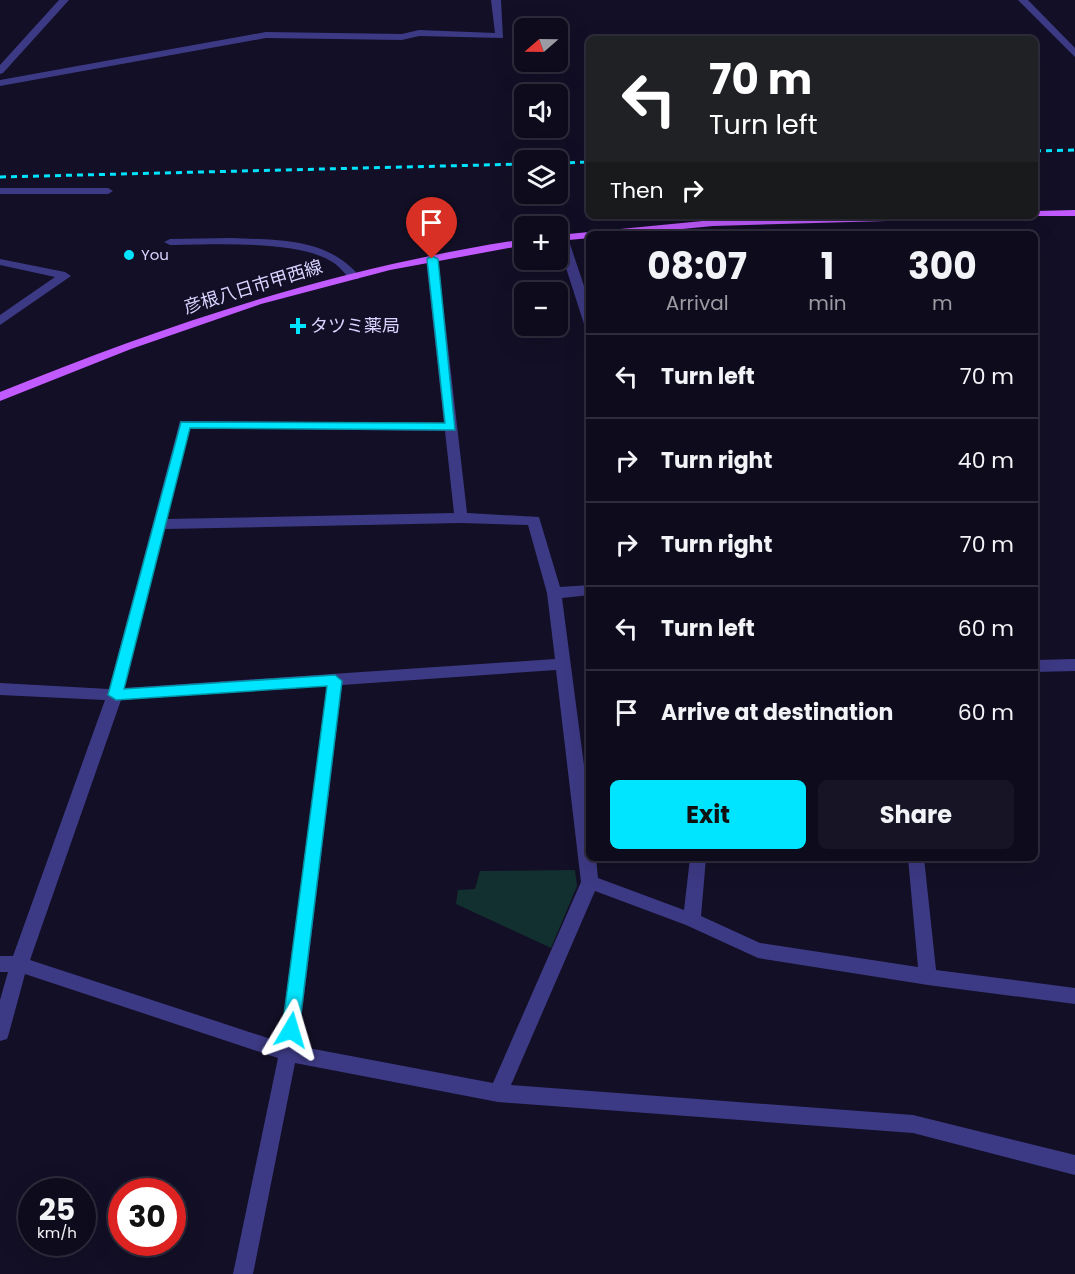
<!DOCTYPE html>
<meta charset="utf-8">
<style>
body{margin:0;font-family:Poppins,"Noto Sans JP",sans-serif;background:#171425;color:#f1f3f6;height:100vh;display:flex;flex-direction:column;font-size:22px;white-space:nowrap}
*{box-sizing:border-box;margin:0}
p{font-size:20px;color:#9b9ba3}
.icon{flex:none;width:33px;height:33px;fill:none;stroke:currentColor;stroke-width:2;stroke-linecap:round;stroke-linejoin:round}
.map{position:relative;flex:1;overflow:hidden}
.details{position:absolute;left:586px;top:231px;width:452px;height:630px;display:flex;flex-direction:column;background:#0e0b1c;border-radius:9px;box-shadow:0 6px 24px #0002,0 0 0 2px #2e2b3b}
.details>*{flex:none}
.top-card{position:absolute;left:586px;top:36px;width:452px;height:183px;border-radius:9px;box-shadow:0 6px 24px #0002,0 0 0 2px #2e2b3b;background:#202124;color:#fff;overflow:hidden}
.needle{width:39px;rotate:250deg}
.tools{position:absolute;left:514px;top:18px;display:grid;gap:12px}
.tools a{display:grid;place-items:center;width:54px;height:54px;border-radius:9px;background:#0e0b1c;box-shadow:0 6px 24px #0002,0 0 0 2px #2e2b3b;font-size:30px}
.speed{position:absolute;left:18px;top:1178px;display:flex;gap:12px;font-size:30px;font-weight:700;text-align:center}
.speed>*{display:grid;place-content:center;width:78px;height:78px;border-radius:50%;background:#0e0b1c;box-shadow:0 6px 24px #0002,0 0 0 2px #2e2b3b;line-height:1}
.speed small{font-size:15px;font-weight:400}
.speed .limit{border:9px solid #d22;background:#fff;color:#111}
.pin{position:absolute;display:grid;place-items:center;width:51px;height:51px;color:#fff;margin:-62px -26px;border-radius:50% 50% 50% 0;rotate:-45deg;box-shadow:0 0 6px #0007}
.pin .icon{rotate:45deg}
.me{position:absolute;width:66px;margin:-33px;rotate:7deg;stroke-linejoin:round;filter:drop-shadow(0 0 4px #0008)}
.turn{display:flex;align-items:center;gap:21px;height:126px;padding:0 24px;font-size:27px}
.turn .icon{width:78px;height:78px;stroke-width:2.5}
.turn b{display:block;font-size:42px;line-height:51px}
.then{display:flex;align-items:center;height:57px;padding:0 24px;background:#0003;gap:12px;font-size:22px}
.eta{display:flex;justify-content:space-evenly;align-items:center;height:102px;text-align:center}
.eta b{font-size:36px;font-weight:700;line-height:42px}
.button{display:flex;gap:12px;margin-top:auto;padding:12px 24px}
.button a{flex:1;height:69px;border-radius:9px;background:#00e5ff;color:#111;font-size:24px;font-weight:700;line-height:69px;text-align:center}
.button a+a{background:#171425;color:#f1f3f6}
ul{padding:0;list-style:none}
li{display:flex;align-items:center;gap:18px;height:84px;padding:0 24px;border-top:2px solid #2e2b3b}
li div{flex:1}
li b{display:block;font-size:22px}
li em{font-style:normal}
.map>svg:first-child{display:block}
</style>
<div class="map">
<svg width="1075" height="1274" viewBox="0 0 1075 1274">
<rect width="100%" height="100%" fill="#130f26"/>
<path fill="#12302f" d="M575 870 577 886 551 948 456 904 458 890 475 889 480 871Z"/>
<g fill="none" stroke-linecap="round" stroke-linejoin="round">
<path fill="#3d3a85" fill-rule="evenodd" d="M59 0H69L3 73 0 74V65Z
M491 0H501L503 38 419 36 402 40 266 38 0 86V80L266 32 402 34 419 30 495 33Z
M1018 0H1028L1075 48V57Z
M0 188H108L113 191 108 194H0Z
M562 235 568 238 590 304V328L584 324 558 243V236Z
M232 238C278 240 329 238 360 277L358 279H350C345 274 340 267 334 263 299 239 213 245 170 245L164 242 170 239Z
M432 256 438 259 467 513 539 517 560 587 590 585V595L562 598 590 811V858H596L598 878 684 910 690 858H706L701 916 760 943 918 967 908 858H924L936 970 1075 988V1004L928 985 758 958 686 925 595 891 511 1085 913 1115 1075 1155V1175L913 1133 498 1102 295 1063 253 1274H233L278 1058 25 974 9 1033 7 1039 0 1041V1000L8 972H0V956H13L105 700 0 695V683L109 689 180 421 444 423 426 259ZM190 428 445 431 454 513 167 519ZM461 523 528 525 547 593 555 659 124 688 165 529ZM556 670 581 882 493 1083 298 1046 342 685ZM327 686 280 1042 30 960 121 700Z
M0 259 65 272 71 276 0 325V315L55 277 0 265Z
M1075 659V671L1035 672V660Z"/>
<path fill="#c25bff" fill-rule="evenodd" d="M1075 210V216H1031H1035V211Z
M840 216H964L958 219 713 226 631 234H590V238L558 241V235L713 220Z
M525 239V245L390 270 261 304 131 349 0 401V392C173 322 339 267 525 239Z"/>
<path stroke="#00e5ff" stroke-width="3" stroke-dasharray="6 5" stroke-linecap="butt" d="M1035 151 1075 150
M558 163 590 162
M0 177 525 164"/>
</g>
<path fill="#00e5ff" stroke="#0095a6" stroke-width="1.5" d="M432 256 438 259 455 430 190 428 124 689 335 675 342 681 299 1030 297 1035 291 1037 285 1035 282 1030 327 686 116 700 108 695 181 422 445 423 427 259Z"/>
<g fill="#00e5ff" stroke="#130f26" stroke-width="2">
<circle cx="129" cy="255" r="6"/>
<path d="M295 317h6v6h6v6h-6v6h-6v-6h-6v-6h6z"/>
</g>
<g text-anchor="middle" stroke-width="4.5" stroke-linejoin="round" paint-order="stroke">
<g font-size="15" fill="#d9d4ff" stroke="#130f26" text-anchor="start">
<text x="141" y="260">You</text>
</g>
<g font-size="18" fill="#d9d4ff" stroke="#130f26">
<text transform="translate(253 287) rotate(-17)" y="6">彦根八日市甲西線</text>
</g>
<g font-size="18" fill="#d9d4ff" stroke="#130f26" text-anchor="start">
<text x="310" y="332">タツミ薬局</text>
</g>
</g>
</svg>
<div class="tools">
<a><svg class="needle" viewBox="-14 -14 28 28"><path d="M0-13l5 13h-10z" fill="#e53935"/><path d="M0 13l5-13h-10z" fill="#9b9ba3"/></svg></a>
<a><svg class="icon" aria-label="sound" viewBox="0 0 24 24"><path d="M4 9h4l5-4v14l-5-4H4zM17 9q2 3 0 6"/></svg></a>
<a><svg class="icon" aria-label="layers" viewBox="0 0 24 24"><path d="M12 4l9 5-9 5-9-5zM3 14l9 5 9-5"/></svg></a>
<a>+</a>
<a>−</a>
</div>
<div class="speed"><div>25<small>km/h</small></div><div class="limit">30</div></div>
<div class="pin" style="left:432px;top:259px;background:#d93025"><svg class="icon" aria-label="arrive" viewBox="0 0 24 24"><path d="M6 21V4h12l-3 4 3 4H6"/></svg></div>
<svg class="me" style="left:291px;top:1030px" viewBox="-20 -20 40 40"><path d="M0-17L14 15 0 8-14 15z" fill="#00e5ff" stroke="#fff" stroke-width="4"/></svg>
<div class="top-card">
<div class="turn"><svg class="icon" aria-label="left" viewBox="0 0 24 24"><path d="M17 20v-9H6M10 6l-5 5 5 5"/></svg><div><b>70 m</b>Turn left</div></div>
<div class="then">Then<svg class="icon" aria-label="right" viewBox="0 0 24 24"><path d="M7 20v-9h11M14 6l5 5-5 5"/></svg></div>
</div>
<section class="details">
<div class="eta">
<div><b>08:07</b><p>Arrival</p></div>
<div><b>1</b><p>min</p></div>
<div><b>300</b><p>m</p></div>
</div>
<ul>
<li><svg class="icon" aria-label="left" viewBox="0 0 24 24"><path d="M17 20v-9H6M10 6l-5 5 5 5"/></svg><div><b>Turn left</b></div><em>70 m</em></li>
<li><svg class="icon" aria-label="right" viewBox="0 0 24 24"><path d="M7 20v-9h11M14 6l5 5-5 5"/></svg><div><b>Turn right</b></div><em>40 m</em></li>
<li><svg class="icon" aria-label="right" viewBox="0 0 24 24"><path d="M7 20v-9h11M14 6l5 5-5 5"/></svg><div><b>Turn right</b></div><em>70 m</em></li>
<li><svg class="icon" aria-label="left" viewBox="0 0 24 24"><path d="M17 20v-9H6M10 6l-5 5 5 5"/></svg><div><b>Turn left</b></div><em>60 m</em></li>
<li><svg class="icon" aria-label="arrive" viewBox="0 0 24 24"><path d="M6 21V4h12l-3 4 3 4H6"/></svg><div><b>Arrive at destination</b></div><em>60 m</em></li>
</ul>
<div class="button"><a>Exit</a><a>Share</a></div>
</section>
</div>
